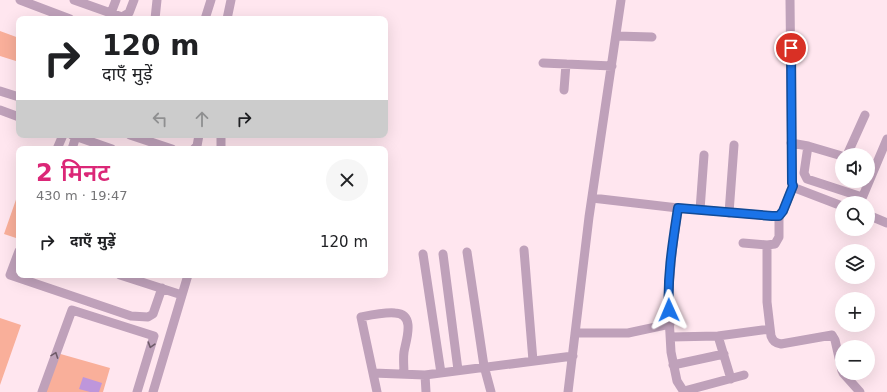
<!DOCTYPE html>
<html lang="hi">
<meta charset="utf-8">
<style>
body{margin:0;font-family:"DejaVu Sans","Noto Sans Devanagari",sans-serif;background:#f6f6f6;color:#202124;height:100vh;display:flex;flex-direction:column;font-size:15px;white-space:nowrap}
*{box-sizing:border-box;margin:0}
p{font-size:13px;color:#757577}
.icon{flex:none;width:22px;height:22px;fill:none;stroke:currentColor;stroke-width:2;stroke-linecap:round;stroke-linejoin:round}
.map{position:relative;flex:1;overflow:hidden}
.side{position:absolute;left:16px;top:146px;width:372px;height:132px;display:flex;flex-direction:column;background:#fff;border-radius:8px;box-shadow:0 4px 16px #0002}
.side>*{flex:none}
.hud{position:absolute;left:16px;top:16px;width:372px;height:122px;border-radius:8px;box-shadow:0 4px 16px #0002;background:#fff;color:#202124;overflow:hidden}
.tools{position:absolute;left:835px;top:148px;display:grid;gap:8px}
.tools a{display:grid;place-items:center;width:40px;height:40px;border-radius:50%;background:#fff;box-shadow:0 4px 16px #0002;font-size:20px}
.pin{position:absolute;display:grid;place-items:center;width:34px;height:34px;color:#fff;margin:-17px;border:2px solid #fff;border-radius:50%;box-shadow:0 1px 4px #0007}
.me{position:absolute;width:44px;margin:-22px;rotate:359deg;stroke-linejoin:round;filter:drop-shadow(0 0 3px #0008)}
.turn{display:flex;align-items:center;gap:14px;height:84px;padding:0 20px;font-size:18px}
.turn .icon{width:52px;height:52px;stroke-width:2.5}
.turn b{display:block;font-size:28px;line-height:34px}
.lanes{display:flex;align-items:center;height:38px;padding:0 20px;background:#0003;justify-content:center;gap:20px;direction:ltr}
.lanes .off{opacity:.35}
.round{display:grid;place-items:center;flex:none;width:42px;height:42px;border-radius:21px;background:#f6f6f6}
.head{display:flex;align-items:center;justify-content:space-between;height:68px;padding:0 20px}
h1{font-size:24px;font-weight:600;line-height:30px;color:#db2777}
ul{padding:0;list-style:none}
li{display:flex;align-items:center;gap:12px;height:56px;padding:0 20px}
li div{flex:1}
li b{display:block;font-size:15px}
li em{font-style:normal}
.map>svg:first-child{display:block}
</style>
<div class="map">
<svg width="887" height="392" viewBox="0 0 887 392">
<rect width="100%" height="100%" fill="#ffe6ef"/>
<path fill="#f9af9a" d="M0 31 19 38V62L0 56Z
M19 191V239L4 234Z
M0 318 21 325 0 385Z
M57 353 110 368 103 392H46Z"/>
<path fill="#be96db" d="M83 377 102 383 99 392H90L79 389Z"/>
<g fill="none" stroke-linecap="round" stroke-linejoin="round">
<path stroke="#bfa1ba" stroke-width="9" d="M20 0 70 19
M74 0 122 17 129 13 134 0
M790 0 792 183 795 188 842 206
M111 13 116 0
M155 19 157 0
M205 19 211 0
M227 19 231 0
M616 36 652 37
M543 63 612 66
M564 90 566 64
M0 91 19 97
M0 110 19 117
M72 135 112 149
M130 135 172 149
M791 143 808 146 804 173 807 179 862 197
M808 146 842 156
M57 149 63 135
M72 149 76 136
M194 149 197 146 199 135
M221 149V135
M847 155 865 115
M592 198 678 208 773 216H779L783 211 793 186
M860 203 887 139
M678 208 672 253 668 299 671 352 677 381 684 392
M700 210 704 155
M729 213 734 145
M868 215 887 223
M743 243 767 245 775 244 779 237V216
M767 245V302L771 336C773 341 775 343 781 344L832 335 835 340 842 371
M524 250 533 361
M19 251 10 275 131 316 148 317 153 314 162 288
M467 252 484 366 491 392
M423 254 441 373
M443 254 458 370
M120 275 182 295
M575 333H628L670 324
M718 336 731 379
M671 337 718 336 770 329
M673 365 724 354
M373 373 425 375 573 356
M843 373 860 392
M425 375 426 392
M684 391 744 375
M42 392 72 310 154 336 137 392
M153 392 188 275
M377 392 361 317C371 315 385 312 395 313 416 314 406 340 404 352 403 359 404 367 404 374
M568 392 589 217 621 0"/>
</g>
<defs><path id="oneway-chevron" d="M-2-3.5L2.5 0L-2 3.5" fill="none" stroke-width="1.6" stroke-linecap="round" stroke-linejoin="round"/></defs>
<g stroke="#6e5a68">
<use href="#oneway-chevron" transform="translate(151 345) rotate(107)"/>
<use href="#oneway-chevron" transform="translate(55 355) rotate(-70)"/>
</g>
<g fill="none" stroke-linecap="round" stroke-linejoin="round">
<g stroke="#114b97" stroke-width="10">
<path id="route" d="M669 310C667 276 673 241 678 208L772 216H779L783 211 793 186 792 183 791 48"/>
</g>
<use href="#route" stroke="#1a73e8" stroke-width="7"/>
</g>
</svg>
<div class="tools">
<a><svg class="icon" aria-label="sound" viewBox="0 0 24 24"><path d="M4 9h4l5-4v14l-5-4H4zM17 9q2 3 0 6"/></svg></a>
<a><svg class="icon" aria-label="search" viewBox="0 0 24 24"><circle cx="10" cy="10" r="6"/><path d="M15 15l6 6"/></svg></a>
<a><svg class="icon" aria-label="layers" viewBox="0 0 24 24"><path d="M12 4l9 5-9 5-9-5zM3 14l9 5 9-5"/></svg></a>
<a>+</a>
<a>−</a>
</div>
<div class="pin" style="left:791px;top:48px;background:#d93025"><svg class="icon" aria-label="arrive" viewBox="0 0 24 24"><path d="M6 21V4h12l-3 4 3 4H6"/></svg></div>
<svg class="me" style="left:669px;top:310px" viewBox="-20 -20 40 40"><path d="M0-17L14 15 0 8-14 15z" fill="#1a73e8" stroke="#fff" stroke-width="4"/></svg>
<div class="hud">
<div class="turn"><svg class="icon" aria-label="right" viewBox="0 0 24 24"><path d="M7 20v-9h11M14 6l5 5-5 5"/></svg><div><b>120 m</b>दाएँ मुड़ें</div></div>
<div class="lanes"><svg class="icon off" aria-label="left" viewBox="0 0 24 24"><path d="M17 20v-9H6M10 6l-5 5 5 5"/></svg><svg class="icon off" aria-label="ahead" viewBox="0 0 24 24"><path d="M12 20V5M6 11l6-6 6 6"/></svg><svg class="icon" aria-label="right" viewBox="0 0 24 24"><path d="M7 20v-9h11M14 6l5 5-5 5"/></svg></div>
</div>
<section class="side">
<div class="head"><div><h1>2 मिनट</h1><p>430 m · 19:47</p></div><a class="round"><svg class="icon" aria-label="close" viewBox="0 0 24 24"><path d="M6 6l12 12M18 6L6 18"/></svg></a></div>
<ul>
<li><svg class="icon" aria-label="right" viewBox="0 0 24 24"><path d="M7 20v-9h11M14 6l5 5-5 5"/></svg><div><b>दाएँ मुड़ें</b></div><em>120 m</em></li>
</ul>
</section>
</div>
